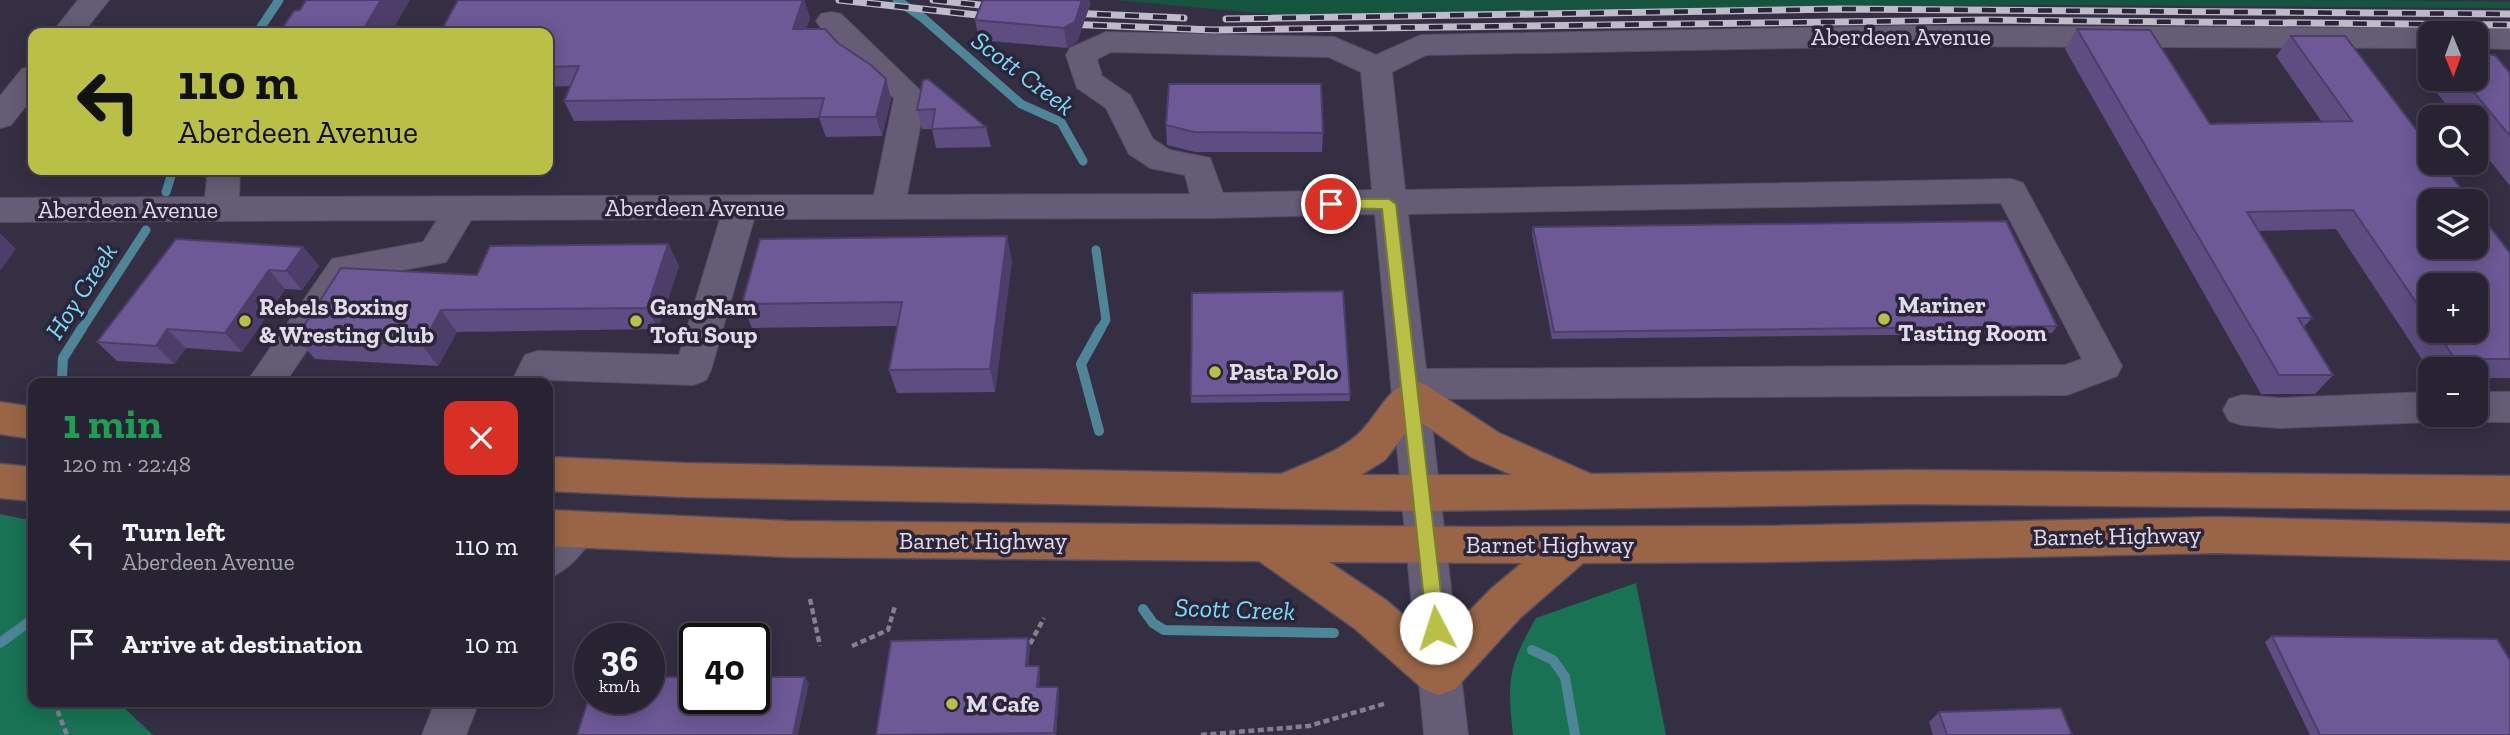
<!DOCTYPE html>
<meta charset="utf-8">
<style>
body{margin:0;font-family:"Zilla Slab",serif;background:#342f3f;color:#f1f3f6;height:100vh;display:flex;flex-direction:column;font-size:26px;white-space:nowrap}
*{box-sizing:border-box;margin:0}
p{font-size:23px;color:#a5a4ac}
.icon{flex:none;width:38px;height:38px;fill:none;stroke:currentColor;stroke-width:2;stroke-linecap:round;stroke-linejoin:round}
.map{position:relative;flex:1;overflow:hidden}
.side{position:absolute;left:28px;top:378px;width:525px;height:329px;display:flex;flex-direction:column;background:#282333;border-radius:14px;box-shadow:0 4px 18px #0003,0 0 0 2px #44404e}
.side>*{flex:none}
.banner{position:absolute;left:28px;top:28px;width:525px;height:147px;border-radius:14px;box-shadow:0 4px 18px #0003,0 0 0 2px #44404e;background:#bac045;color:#111;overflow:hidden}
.needle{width:46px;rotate:179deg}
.fabs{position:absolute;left:2418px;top:21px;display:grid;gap:14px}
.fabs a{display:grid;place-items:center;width:70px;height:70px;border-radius:14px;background:#282333;box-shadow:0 4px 18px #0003,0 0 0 2px #44404e;font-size:35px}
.speed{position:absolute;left:574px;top:623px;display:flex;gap:14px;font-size:35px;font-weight:700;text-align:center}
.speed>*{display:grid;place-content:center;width:91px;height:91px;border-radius:50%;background:#282333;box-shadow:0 4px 18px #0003,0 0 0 2px #44404e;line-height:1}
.speed small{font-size:18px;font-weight:400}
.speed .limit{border:4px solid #111;border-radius:10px;background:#fff;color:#111}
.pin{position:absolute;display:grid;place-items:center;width:60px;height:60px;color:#fff;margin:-30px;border:4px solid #fff;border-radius:50%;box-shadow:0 2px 7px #0007}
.me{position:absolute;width:77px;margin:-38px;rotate:355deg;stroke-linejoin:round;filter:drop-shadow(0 0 5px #0008)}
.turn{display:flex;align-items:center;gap:24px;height:147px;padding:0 35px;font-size:32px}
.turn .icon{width:91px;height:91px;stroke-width:2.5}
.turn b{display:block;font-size:49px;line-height:60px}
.round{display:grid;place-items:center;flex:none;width:74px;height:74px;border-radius:14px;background:#342f3f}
.headline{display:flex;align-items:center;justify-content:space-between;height:119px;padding:0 35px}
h1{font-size:42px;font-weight:700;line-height:52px;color:#1e9e55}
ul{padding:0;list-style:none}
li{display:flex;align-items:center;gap:21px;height:98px;padding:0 35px}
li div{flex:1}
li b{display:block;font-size:26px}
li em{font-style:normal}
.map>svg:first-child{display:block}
</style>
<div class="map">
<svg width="2510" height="735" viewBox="0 0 2510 735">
<rect width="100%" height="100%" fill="#352f44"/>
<path fill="#15543d" d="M1115 0H2358L2510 2V8L2029 5 1279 15Z"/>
<path fill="#187253" d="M0 514 33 521V702H118L153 735H0Z
M1636 583 1666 735H1513C1507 679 1508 667 1536 618Z"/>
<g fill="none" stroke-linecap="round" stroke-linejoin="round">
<path stroke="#4e8697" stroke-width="9" d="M897 0 923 18 1021 104 1061 122 1083 161
M257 33 279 0
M166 192 173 170
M1096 250 1106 320 1100 330
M81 330 146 230"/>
<path stroke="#4e8697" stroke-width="10" d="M62 378 63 358 82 328
M1099 431 1081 364 1101 328
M1143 609 1153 623 1164 630 1334 633
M0 643 33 619
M1532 650 1553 660 1565 677 1575 735"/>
<g stroke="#544d60" stroke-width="2">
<path id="minor" d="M78 0H109L83 33H52Z
M831 12 841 14 926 96 907 195 1190 194 1185 175 1150 168 1129 154 1106 108 1077 88 1066 55 1070 48 1106 32 1334 37 1376 55 1421 35 1903 26 2431 28 2443 33H2431V48L1903 46 1426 55 1392 72 1405 190 2011 179 2023 183 2122 366 2117 376 2067 395 1429 399 1468 735H1424L1375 214 1211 218 754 219 711 370 706 380 693 385 550 380 548 385 511 383 525 355 538 351 679 355 720 219 471 220 446 262 355 279 285 383H246L332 259 423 242 437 220 0 222V198L205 197 208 170H240L239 197 874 195 894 98 821 28 816 21 821 14ZM1111 52 1329 57 1361 72 1372 190 1223 193 1210 158 1170 150 1153 139 1130 95 1102 76 1097 59ZM2001 203 2082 359 2065 365 1426 369 1408 214Z
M2476 28 2510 29V49L2476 48V33H2464Z
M33 66V97L11 125 0 128V96L22 69Z
M2431 392V415H2446L2431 422 2279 428 2242 425 2229 421 2223 410 2229 399 2242 395 2279 398Z
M2476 392H2510V422H2476L2463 418 2461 415H2476Z
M577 512 591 517 597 529C587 549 569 571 548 578V533L563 517Z
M435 702H479L466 735H422Z"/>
</g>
<g stroke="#544d60" stroke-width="3">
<path id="major" d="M1412 380 1426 385 1499 433 1591 474 1907 470 2510 476V510L1907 504 1421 511 684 497 548 491V457L684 463 1281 474C1306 463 1334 454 1355 437 1376 420 1385 389 1412 380ZM1416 419 1471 457 1512 475H1361L1385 460Z
M0 402 33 407V439L0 434Z
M0 464 33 467V501L0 498Z
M548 510 789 521 1480 527 1764 526 2217 517 2510 524V560L2217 553 1764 562 1583 563 1521 617 1455 689 1439 695 1423 689 1354 628 1259 561 789 557 548 546ZM1329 562 1522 563 1491 589 1437 644 1386 600Z"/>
</g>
<path stroke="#847f91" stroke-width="4.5" stroke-dasharray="6 3.5" stroke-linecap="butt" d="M810 599 820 646
M1030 644 1044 618
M852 646 888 630 895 606
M54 702 67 735
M1201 735 1309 726 1387 703"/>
<use href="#minor" fill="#645d75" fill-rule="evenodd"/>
<use href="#major" fill="#996546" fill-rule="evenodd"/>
<g stroke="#bfbbca" stroke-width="7">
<path id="rail" d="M839 0 996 17
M933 0 999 7
M1069 13 1184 18
M1226 19 1840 9 2510 14
M1065 24 1213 30 1984 20 2510 25"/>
</g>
<use href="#rail" stroke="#2b253a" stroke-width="4.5" stroke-dasharray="14" stroke-linecap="butt"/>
</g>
<path fill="#5d4d81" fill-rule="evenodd" d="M458 0H804L810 18 806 29 838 43 886 79 891 99 882 136 826 137 819 118 574 121 564 101 570 86 548 87V33Z
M983 0H1089L1090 5 1077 42 1067 48 979 40 975 20Z
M2077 29 2210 124 2322 122 2276 56 2291 36 2510 253V378H2476V369H2431V373L2336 229 2258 231 2312 318 2304 327 2333 375 2315 394H2261L2065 49ZM2431 285 2476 331H2431Z
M2431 71V79H2476L2510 73V186L2476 143V117H2456L2425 78Z
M923 80 986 127 991 147 936 148 932 129H922L917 110Z
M1166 125 1323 133 1322 152H1195L1167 145Z
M1533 227 2057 326 2052 333 1552 339 1532 234Z
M668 244 679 266 658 329 457 332 438 366 315 359 296 338Z
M303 247 319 266 302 290 285 289 242 352 186 348 174 364 117 361 97 342Z
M1012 260 995 392 897 393 889 370 897 326 752 328 742 304Z
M1350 394V401L1191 403V396Z
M2272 636 2510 735H2310L2265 642Z
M1028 638 1030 644 1028 666H1039L1040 672 1039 687H1058L1059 692 1056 735H876Z
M304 702H398L397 703H306Z
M1939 712 2072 735H1933L1929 722Z"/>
<path fill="#4c3e69" d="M381 0H410L391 33H361Z
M803 0H804L810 18 799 49 793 29Z
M1082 0H1089L1090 5 1077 42 1067 48 1064 28Z
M886 79 891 99 882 136 876 117Z
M0 233 16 249 0 271Z
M1007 236 1012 260 995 392 990 369Z
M668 244 679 266 658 329 647 308Z
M303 247 319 266 302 290 286 271Z
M269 270 285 289 242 352 225 333Z
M441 310 457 332 438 366 422 345Z
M167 329 186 348 174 364 156 346Z
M1028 638 1030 644 1028 672 1026 666Z
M1039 666 1040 672 1038 693 1037 687Z
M805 677 809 683 798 735H793Z
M1058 687 1059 692 1056 735H1055Z"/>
<path fill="#6c5996" stroke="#4c3e69" stroke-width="2" d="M306 0H381L361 33H279L294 11 300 10Z
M458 0H803L793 29H825L838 43 871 65 886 79 876 117H819L824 98 564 101 579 66 548 67V33H440Z
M983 0H1082L1075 22 1064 28 975 20Z
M2077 29 2150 30 2210 124 2352 121 2291 36H2345L2431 149V163H2441L2471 201H2431V247H2476V209L2510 253V359H2455L2436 331H2476V285H2431V324L2353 210 2247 212 2312 318H2298L2333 375H2279Z
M2476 55H2495L2510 73V136L2463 79H2476Z
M928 79 986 127 932 129 935 109 917 110 923 80Z
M1169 84H1321L1323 133 1194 132 1166 125Z
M2006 221 2057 326 1554 332 1533 227Z
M1007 236 990 369 889 370 902 302 742 304 760 239Z
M176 239 303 247 286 271 269 270 225 333 167 329 156 346 97 342Z
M668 244 647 308 441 310 422 345 296 338 341 268 477 275 490 246Z
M1343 291 1350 394 1191 396 1192 293Z
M2272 636 2497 639 2510 660V735H2320Z
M1028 638 1026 666H1039L1037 687H1058L1054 733 876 735 891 641Z
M649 677H695V698H754V677H805L793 735H577L590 694V698H649Z
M2061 708 2072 735H1947L1939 712Z"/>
<path fill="#bac045" stroke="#797d2d" stroke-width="2" d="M1331 199H1389L1396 204 1445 628 1443 634 1436 636 1430 634 1427 628 1382 209 1325 208 1323 204Z"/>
<g fill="#bac045" stroke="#2b253a" stroke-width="2.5">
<circle cx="1884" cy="319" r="7"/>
<circle cx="245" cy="321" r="7"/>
<circle cx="636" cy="321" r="7"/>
<circle cx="1215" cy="372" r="7"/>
<circle cx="952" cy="704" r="7"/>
</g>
<g text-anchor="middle" stroke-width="7" stroke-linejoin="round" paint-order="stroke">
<g font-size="24" fill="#e0dcea" stroke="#2b253a">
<text x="1901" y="45">Aberdeen Avenue</text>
<text x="695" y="216">Aberdeen Avenue</text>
<text x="128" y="218">Aberdeen Avenue</text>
<text transform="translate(2117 536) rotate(-1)" y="8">Barnet Highway</text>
<text x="983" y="549">Barnet Highway</text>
<text x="1550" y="553">Barnet Highway</text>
</g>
<g font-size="24" font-weight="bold" fill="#e0dcea" stroke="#2b253a" text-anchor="start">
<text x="1898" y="313">Mariner<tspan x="1898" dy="28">Tasting Room</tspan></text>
<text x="259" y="315">Rebels Boxing<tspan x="259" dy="28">&amp; Wresting Club</tspan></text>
<text x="650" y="315">GangNam<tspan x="650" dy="28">Tofu Soup</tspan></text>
<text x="1229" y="380">Pasta Polo</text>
<text x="966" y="712">M Cafe</text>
</g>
<g font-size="26" font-style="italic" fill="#79ddf8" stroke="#2b253a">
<text transform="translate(1023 73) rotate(37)" y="9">Scott Creek</text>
<text transform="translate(81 291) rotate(-57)" y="9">Hoy Creek</text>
<text transform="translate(1235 609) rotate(2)" y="9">Scott Creek</text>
</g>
</g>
</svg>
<div class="fabs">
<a><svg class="needle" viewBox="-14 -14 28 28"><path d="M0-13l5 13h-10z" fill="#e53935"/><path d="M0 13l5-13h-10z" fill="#a5a4ac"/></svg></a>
<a><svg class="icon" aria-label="search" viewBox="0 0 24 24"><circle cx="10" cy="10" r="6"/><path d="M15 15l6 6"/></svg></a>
<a><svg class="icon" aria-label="layers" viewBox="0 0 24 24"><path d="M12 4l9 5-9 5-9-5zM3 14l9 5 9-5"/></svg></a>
<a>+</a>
<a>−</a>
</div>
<div class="speed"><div>36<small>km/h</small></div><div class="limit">40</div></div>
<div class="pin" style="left:1331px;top:204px;background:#d93025"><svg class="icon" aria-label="arrive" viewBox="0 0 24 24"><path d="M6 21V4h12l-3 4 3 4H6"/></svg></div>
<svg class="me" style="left:1436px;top:628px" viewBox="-20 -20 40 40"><circle r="19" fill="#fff"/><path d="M0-13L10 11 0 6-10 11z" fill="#bac045"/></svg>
<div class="banner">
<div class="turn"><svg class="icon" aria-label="left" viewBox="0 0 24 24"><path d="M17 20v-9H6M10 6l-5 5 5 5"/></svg><div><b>110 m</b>Aberdeen Avenue</div></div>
</div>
<section class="side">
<div class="headline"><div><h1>1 min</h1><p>120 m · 22:48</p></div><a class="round" style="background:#d93025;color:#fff"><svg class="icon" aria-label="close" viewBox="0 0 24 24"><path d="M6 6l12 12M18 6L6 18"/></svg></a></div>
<ul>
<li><svg class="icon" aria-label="left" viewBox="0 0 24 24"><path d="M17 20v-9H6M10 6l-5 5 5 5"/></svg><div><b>Turn left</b><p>Aberdeen Avenue</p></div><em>110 m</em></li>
<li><svg class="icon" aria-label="arrive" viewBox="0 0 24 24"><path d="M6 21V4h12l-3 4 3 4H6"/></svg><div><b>Arrive at destination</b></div><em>10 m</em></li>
</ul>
</section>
</div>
